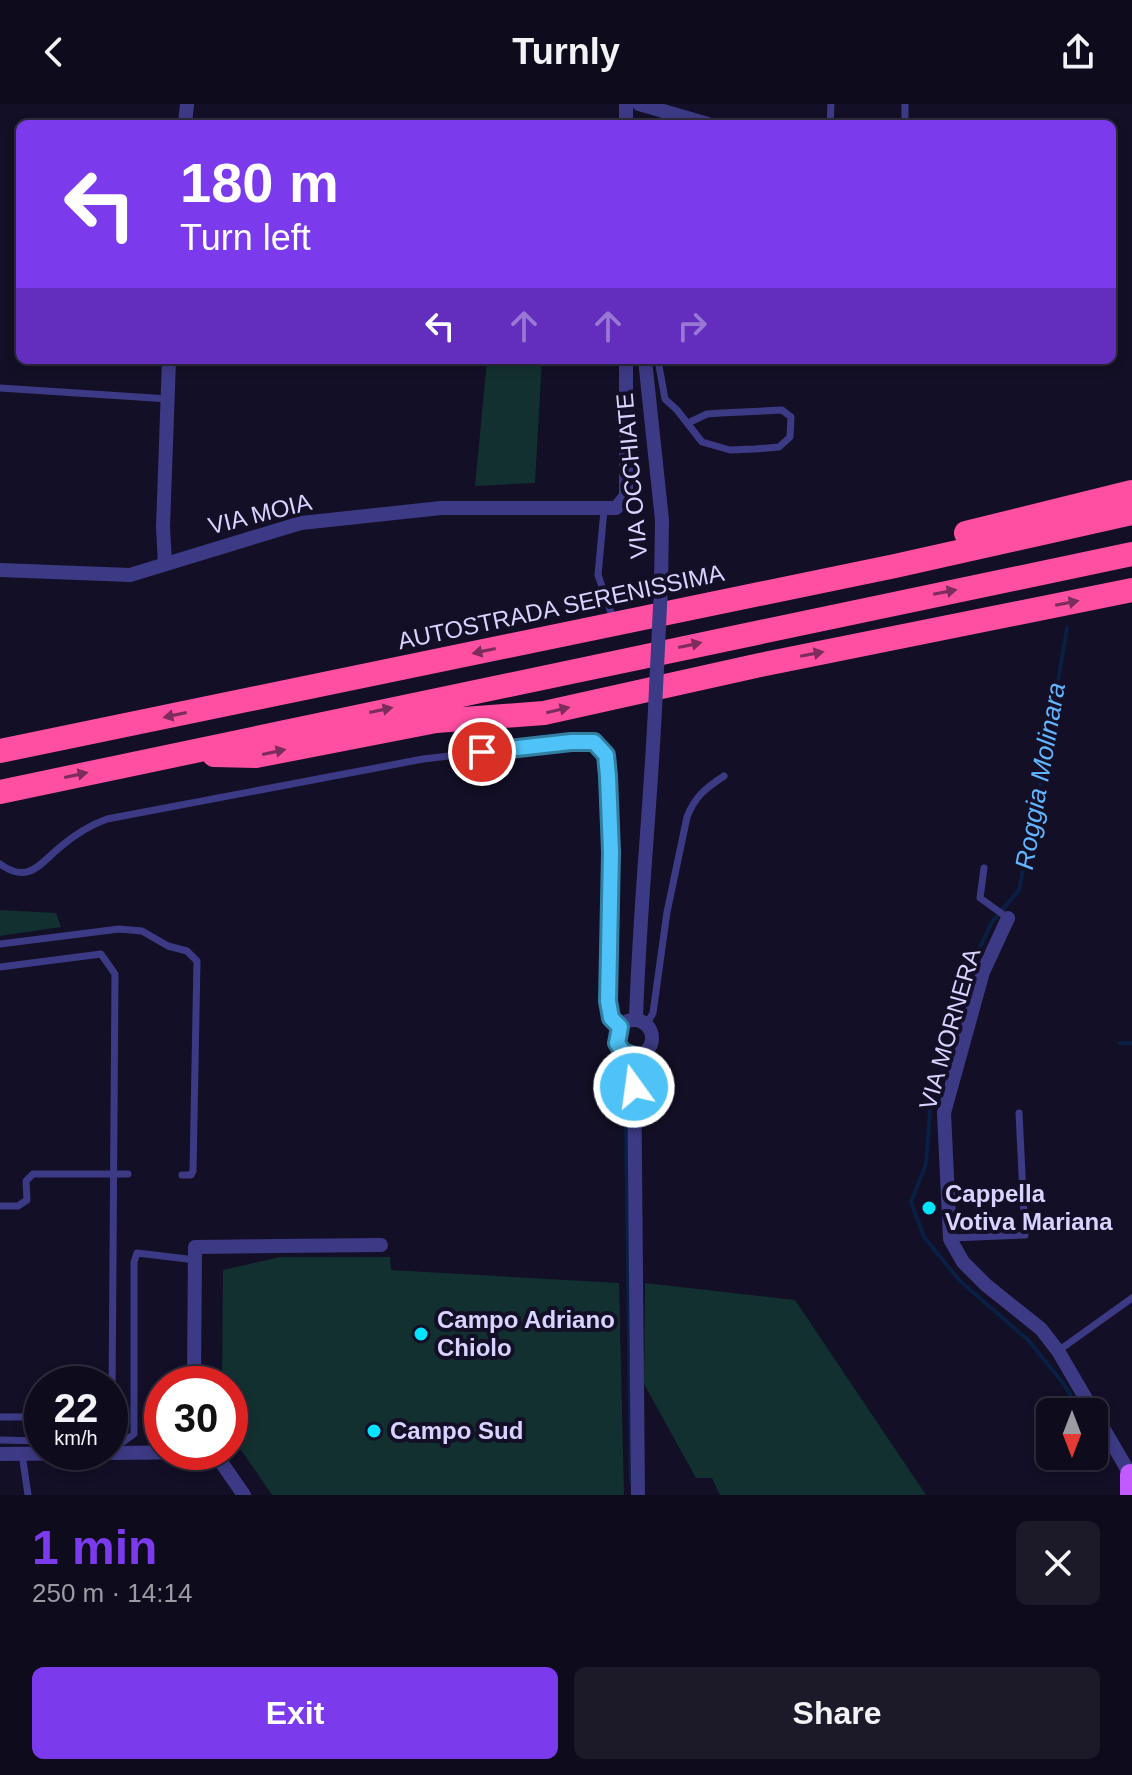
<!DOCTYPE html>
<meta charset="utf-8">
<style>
body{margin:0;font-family:Arial,sans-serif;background:#1c1929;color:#f1f3f6;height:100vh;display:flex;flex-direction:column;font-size:30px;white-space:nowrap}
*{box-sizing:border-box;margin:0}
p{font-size:26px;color:#9b9ba3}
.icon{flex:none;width:44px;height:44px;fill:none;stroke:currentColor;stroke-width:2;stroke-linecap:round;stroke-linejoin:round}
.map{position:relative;height:1391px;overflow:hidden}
.details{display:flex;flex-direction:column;background:#0e0b1c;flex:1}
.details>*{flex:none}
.top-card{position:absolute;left:16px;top:16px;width:1100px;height:244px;border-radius:12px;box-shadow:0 4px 12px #0003,0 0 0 2px #2e2b3b;background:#7c3aed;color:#fff;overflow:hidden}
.needle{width:52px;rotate:180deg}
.buttons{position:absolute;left:1036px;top:1294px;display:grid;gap:16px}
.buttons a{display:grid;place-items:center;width:72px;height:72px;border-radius:12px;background:#0e0b1c;box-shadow:0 4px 12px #0003,0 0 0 2px #2e2b3b;font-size:40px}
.speed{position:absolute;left:24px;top:1262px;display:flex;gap:16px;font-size:40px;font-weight:700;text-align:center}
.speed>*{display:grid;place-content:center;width:104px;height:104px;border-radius:50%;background:#0e0b1c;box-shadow:0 4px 12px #0003,0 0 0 2px #2e2b3b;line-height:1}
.speed small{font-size:20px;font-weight:400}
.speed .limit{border:12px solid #d22;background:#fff;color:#111}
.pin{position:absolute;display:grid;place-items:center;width:68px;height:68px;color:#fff;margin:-34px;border:4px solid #fff;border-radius:50%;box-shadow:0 2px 8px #0007}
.me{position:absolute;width:88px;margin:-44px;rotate:346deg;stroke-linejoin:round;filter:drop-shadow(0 0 6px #0008)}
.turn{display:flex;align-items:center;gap:28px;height:168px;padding:0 32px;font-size:36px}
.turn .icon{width:104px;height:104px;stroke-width:2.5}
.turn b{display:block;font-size:56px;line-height:68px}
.lanes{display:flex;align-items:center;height:76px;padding:0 32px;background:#0003;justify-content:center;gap:40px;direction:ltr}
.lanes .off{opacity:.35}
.round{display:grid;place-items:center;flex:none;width:84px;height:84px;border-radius:12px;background:#1c1929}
.summary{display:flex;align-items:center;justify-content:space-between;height:136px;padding:0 32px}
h1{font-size:48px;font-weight:600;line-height:60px;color:#7c3aed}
.cta{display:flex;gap:16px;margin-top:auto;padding:16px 32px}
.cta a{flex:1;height:92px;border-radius:12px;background:#7c3aed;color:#fff;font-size:32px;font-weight:600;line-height:92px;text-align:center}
.cta a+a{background:#1c1929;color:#f1f3f6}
header{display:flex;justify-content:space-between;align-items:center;height:104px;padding:0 32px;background:#0e0b1c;font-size:36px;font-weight:600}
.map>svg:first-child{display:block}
</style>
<header><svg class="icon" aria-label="back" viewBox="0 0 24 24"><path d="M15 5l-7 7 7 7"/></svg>Turnly<svg class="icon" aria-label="share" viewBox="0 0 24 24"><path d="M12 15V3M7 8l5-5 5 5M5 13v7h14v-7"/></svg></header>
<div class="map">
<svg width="1132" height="1391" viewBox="0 0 1132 1391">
<rect width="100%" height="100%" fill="#130f26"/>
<path fill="#12302f" d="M487 256H542L535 379 475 382Z
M0 806 56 809 61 823 0 832Z
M280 1153H390L391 1166 619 1179 624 1391H272L230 1330V1280H222L223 1166Z
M645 1179 795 1196 926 1391H720L712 1374H696L644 1280Z"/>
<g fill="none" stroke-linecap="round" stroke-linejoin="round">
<path stroke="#0a1f44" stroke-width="4" d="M1067 524 1039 689 1019 786 992 818 974 856 930 1007 926 1060 911 1098 924 1133 960 1177 1029 1237 1063 1279 1081 1308
M1120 939H1132
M626 1020 631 1377
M1094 1328 1101 1339"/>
<path stroke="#3d3a85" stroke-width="7" d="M830 20 831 0
M905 20V0
M658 256 665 295 677 306 702 338 730 346 755 345 779 343 790 333 791 313 782 306 721 309 707 310 688 319
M0 284 169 295
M604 406 598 471 613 514
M0 760C28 780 39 761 59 744 73 732 90 721 107 715L423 655 571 638H594L606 651 608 672 611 748 607 886 611 914 620 923
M984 764 980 794 1008 814
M0 840 119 825 142 827 168 842 187 847 197 857 193 1067 191 1071H182
M0 863 101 850 115 870 112 1298 110 1300
M646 921 653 909 667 808 687 713C695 692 706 684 724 672
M0 1102H18L27 1096 26 1077 33 1070H128
M952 1134 1025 1131 1019 1009
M1058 1247 1132 1194
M0 1313H42
M0 1336 42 1337
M110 1337 123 1338 134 1330V1158L137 1149 196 1156
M22 1350 28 1391"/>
<path stroke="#3d3a85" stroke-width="14" d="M626 0V20
M639 0 708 20
M185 20 187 0
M645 256 662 416 661 482
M165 459 163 423 169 256
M0 466 130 471 301 419 441 404H616L626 392V256
M1008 814 983 868 944 1009 950 1135 963 1158 986 1181 1041 1225 1058 1247 1130 1370
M636 916C639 812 650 709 655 605
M616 934a18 18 0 1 1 36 0a18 18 0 1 1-36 0Z
M634 952 638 1391
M194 1280 195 1143 381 1141
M214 1348 244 1391
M0 1350 214 1348"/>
<path stroke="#c25bff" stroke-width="20" d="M1130 1391V1370"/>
<path stroke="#ff4fa3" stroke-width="24" d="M966 429 1132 388
M0 647 895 462 1132 409
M214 651 256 652 436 617 544 609 760 561 1132 486
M0 688 1132 450"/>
<path stroke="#3d3a85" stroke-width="14" d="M655 605 661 482"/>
</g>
<defs><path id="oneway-solid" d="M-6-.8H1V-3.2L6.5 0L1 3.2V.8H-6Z" transform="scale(2)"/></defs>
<g fill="#7d2c5e">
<use href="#oneway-solid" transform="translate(945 488) rotate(-11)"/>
<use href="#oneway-solid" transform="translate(1067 499) rotate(-11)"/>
<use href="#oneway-solid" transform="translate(690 541) rotate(-12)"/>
<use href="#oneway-solid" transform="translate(484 547) rotate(168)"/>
<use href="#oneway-solid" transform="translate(812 550) rotate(-11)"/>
<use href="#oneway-solid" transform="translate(381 606) rotate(-12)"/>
<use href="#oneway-solid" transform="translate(558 606) rotate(-13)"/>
<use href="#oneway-solid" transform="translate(175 611) rotate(168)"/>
<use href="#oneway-solid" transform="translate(274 648) rotate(-12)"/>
<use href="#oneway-solid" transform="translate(76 671) rotate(-12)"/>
</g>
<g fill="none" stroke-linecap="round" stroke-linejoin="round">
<g stroke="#337fa1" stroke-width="20">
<path id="route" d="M482 648 571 638H594L606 651 608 672 611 748 608 897 611 914 620 923 617 939 623 948 634 952V983"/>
</g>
<use href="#route" stroke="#4fc3f7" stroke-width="14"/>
</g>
<g fill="#00e5ff" stroke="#130f26" stroke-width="3">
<circle cx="929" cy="1104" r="8"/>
<circle cx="421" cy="1230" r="8"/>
<circle cx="374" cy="1327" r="8"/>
</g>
<g text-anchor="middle" stroke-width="8" stroke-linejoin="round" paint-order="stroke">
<g font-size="24" fill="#d9d4ff" stroke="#130f26">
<text transform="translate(632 372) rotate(-95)" y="8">VIA OCCHIATE</text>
<text transform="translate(260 410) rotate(-14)" y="8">VIA MOIA</text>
<text transform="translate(561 503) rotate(-12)" y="8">AUTOSTRADA SERENISSIMA</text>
<text transform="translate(950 925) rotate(-74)" y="8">VIA MORNERA</text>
</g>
<g font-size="24" font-weight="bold" fill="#d9d4ff" stroke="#130f26" text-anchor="start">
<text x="945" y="1098">Cappella<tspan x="945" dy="28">Votiva Mariana</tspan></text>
<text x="437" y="1224">Campo Adriano<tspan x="437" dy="28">Chiolo</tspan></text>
<text x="390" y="1335">Campo Sud</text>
</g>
<g font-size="26" font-style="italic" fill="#62b6ff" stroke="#130f26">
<text transform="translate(1040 672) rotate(-80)" y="9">Roggia Molinara</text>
</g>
</g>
</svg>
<div class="buttons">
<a><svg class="needle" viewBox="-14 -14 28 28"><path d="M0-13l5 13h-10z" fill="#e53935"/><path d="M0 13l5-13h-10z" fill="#9b9ba3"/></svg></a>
</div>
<div class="speed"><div>22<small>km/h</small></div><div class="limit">30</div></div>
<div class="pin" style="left:482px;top:648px;background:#d93025"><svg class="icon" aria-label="arrive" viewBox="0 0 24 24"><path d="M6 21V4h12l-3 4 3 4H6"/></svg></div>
<svg class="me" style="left:634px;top:983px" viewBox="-20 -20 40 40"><circle r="17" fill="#4fc3f7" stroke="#fff" stroke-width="3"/><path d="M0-11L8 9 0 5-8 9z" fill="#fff"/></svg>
<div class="top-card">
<div class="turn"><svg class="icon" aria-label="left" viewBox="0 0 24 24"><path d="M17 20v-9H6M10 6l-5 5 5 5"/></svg><div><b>180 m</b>Turn left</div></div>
<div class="lanes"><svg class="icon" aria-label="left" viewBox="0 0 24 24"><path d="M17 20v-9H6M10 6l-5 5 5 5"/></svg><svg class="icon off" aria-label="ahead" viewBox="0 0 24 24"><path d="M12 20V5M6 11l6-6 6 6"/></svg><svg class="icon off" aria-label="ahead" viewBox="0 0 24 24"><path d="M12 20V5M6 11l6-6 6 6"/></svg><svg class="icon off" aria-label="right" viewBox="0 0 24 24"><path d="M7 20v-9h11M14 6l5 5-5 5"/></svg></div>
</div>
</div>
<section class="details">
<div class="summary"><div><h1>1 min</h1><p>250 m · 14:14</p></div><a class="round"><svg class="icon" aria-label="close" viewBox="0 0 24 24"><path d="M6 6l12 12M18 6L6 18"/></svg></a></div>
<div class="cta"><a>Exit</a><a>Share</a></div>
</section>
